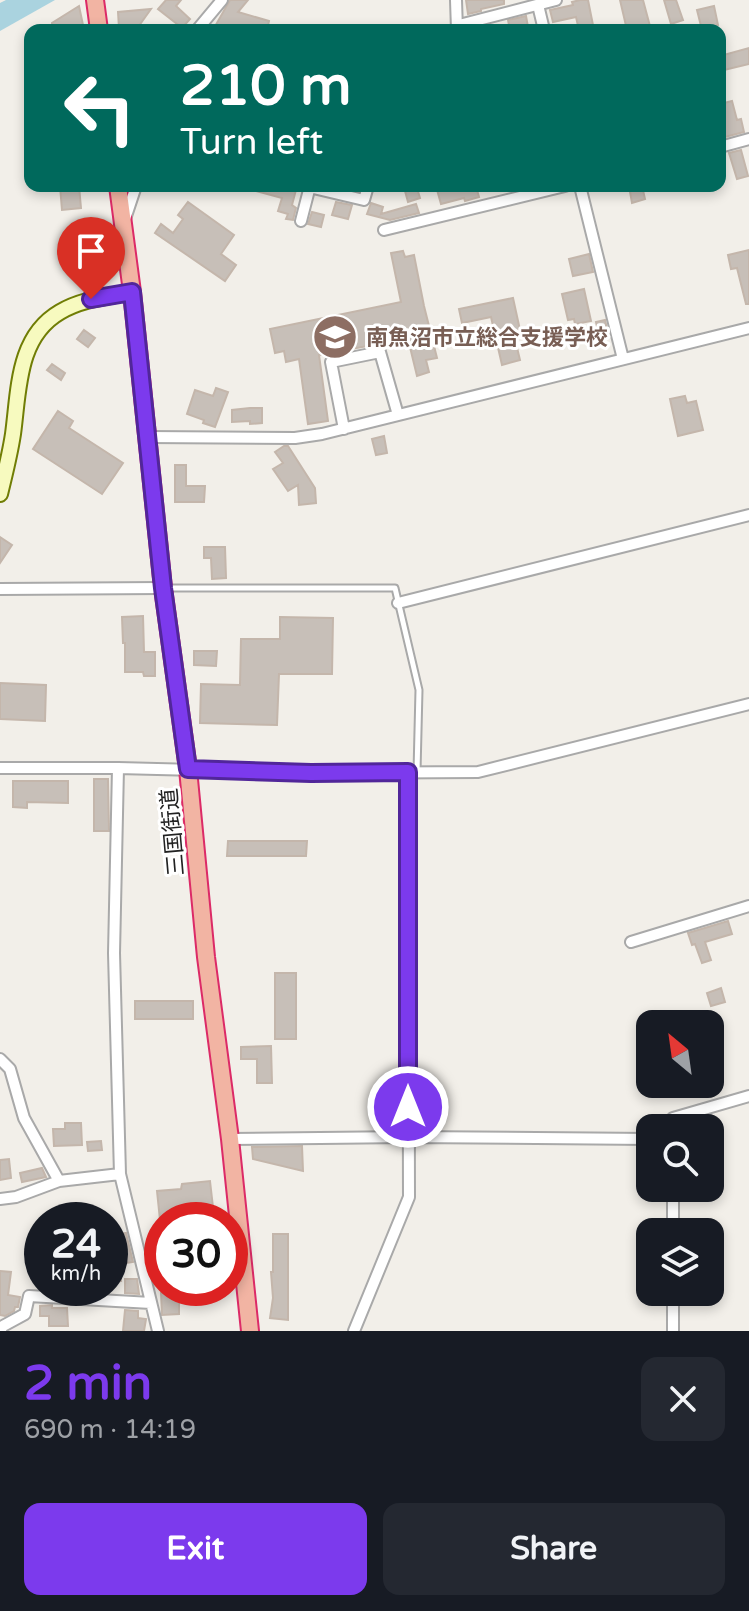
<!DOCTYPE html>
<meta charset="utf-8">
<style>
body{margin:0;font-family:"Varela Round","Noto Sans JP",sans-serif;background:#242831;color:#f1f3f6;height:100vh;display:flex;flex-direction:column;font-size:30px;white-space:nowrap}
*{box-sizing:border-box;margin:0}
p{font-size:26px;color:#9ea1a6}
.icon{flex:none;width:44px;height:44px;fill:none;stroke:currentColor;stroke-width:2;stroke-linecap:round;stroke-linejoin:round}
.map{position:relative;height:1331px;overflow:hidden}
.drawer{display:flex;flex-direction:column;background:#171b24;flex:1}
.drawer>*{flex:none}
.banner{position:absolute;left:24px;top:24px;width:702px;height:168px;border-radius:16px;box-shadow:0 4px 12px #0003;background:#00695c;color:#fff;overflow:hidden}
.needle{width:52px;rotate:331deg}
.fabs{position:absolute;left:636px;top:1010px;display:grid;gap:16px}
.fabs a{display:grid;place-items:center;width:88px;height:88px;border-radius:16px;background:#171b24;box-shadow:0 4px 12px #0003;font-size:40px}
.speed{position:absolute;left:24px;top:1202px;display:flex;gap:16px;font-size:40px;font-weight:700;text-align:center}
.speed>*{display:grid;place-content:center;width:104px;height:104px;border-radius:50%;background:#171b24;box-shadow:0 4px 12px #0003;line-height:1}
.speed small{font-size:20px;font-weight:400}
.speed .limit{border:12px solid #d22;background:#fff;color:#111}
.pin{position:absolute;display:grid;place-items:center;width:68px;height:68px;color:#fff;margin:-82px -34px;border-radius:50% 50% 50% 0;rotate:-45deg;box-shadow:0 0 8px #0007}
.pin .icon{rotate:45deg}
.me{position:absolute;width:88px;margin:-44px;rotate:0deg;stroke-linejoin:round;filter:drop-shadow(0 0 6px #0008)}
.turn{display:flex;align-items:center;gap:28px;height:168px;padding:0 24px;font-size:36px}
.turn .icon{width:104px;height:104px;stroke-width:2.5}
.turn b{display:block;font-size:56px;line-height:68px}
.round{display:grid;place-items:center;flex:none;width:84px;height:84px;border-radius:16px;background:#242831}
.summary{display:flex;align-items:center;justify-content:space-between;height:136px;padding:0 24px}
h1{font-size:48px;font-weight:700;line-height:60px;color:#7c3aed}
.action{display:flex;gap:16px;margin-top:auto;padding:16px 24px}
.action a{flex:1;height:92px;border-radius:16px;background:#7c3aed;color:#fff;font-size:32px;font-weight:700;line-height:92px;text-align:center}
.action a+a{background:#242831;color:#f1f3f6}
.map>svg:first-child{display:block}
</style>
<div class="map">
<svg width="749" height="1331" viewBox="0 0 749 1331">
<rect width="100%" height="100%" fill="#f2efe9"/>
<path fill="#aad3df" d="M6 0H55L0 31V3Z"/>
<path fill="#c7bfb8" stroke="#c4b6ab" stroke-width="2" d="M166 0H181L176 6 190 19 182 28 158 9Z
M230 0H248L238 12 269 21 267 30H213Z
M466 0H504V4L481 9V11L468 14Z
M580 0H588L594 30H579L576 17 553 22 550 10 573 5 572 2Z
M620 0H643L651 30H627Z
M664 0H676L683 20 671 24Z
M79 6 83 25 71 27V30H53L52 23Z
M714 6 718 25 702 30 697 10Z
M151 9 136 30 119 28 118 12Z
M526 16 528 27 510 30 508 20Z
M749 48V64L720 71V56Z
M732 101 737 120 741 119 744 132 725 137 720 104Z
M741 150 748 176 737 179 729 153Z
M60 186H79L81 208 62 210Z
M248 186H297L292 205 296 208 293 220 286 219 288 214 278 211 282 198 248 189Z
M436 186H476L479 197 465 201 464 198 441 204Z
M629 186H642L645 199 632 203Z
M417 188 420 198 408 202 405 191Z
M188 202 234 235 221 254 236 265 225 281 155 233 161 224 173 233 183 219 178 215Z
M336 202 352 205 348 219 332 215Z
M371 203 383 207 381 214 416 204 419 213 390 220 367 214Z
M312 212 324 215 321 227 308 224Z
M749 250V304H746L737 268 731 269 728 255Z
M403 251 405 257 414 255 424 306 437 358 426 360 429 372 417 376 409 343 386 347 378 344 319 355 328 421 308 424 299 359 286 362 284 351 275 353 270 329 401 302 391 253Z
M589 254 593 272 573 276 569 259Z
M584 289 591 321 575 324 574 319 568 320 562 294Z
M513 298 520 330 513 331 520 360 502 365 491 317 462 323 459 309Z
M605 320 609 337 600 339 596 322Z
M84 330 95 338 88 347 77 339Z
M52 364 65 373 61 380 47 370Z
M216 388 228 392 215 427 203 423 204 420 187 414 195 390 213 396Z
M685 396 687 403 696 401 703 430 678 436 670 399Z
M250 408H262V423L250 424V421L232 422V410Z
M58 411 73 421 69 428 123 463 102 494 33 449Z
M384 436 387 453 376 455 372 439Z
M284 446H288L315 488 316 503 299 505 298 485 288 491 273 469 283 463 275 452Z
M175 465H186V486H205L204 502H175Z
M0 537 12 545 0 563Z
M204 547H225L226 578 212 579 211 558H204Z
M143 616 144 652H155V676H144L143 672H125V643H123L122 617Z
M280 617 333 618 332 674H279L277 725 200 723 201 684 240 685 241 639H280Z
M194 651H217L216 666 194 665Z
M0 683 46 685 45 721 0 719Z
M94 779H108L109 831H94Z
M13 781H68V803L27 802V808L13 807Z
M228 841H307L306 856H227Z
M728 921 732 934 705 942 711 960 702 963 695 944 692 945 688 933Z
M275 973H296V1039H275Z
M721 988 725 1002 711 1006 707 993Z
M135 1001H193V1019H135Z
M271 1046 272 1083H257V1059H241V1047Z
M65 1123H81L82 1145 54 1146 53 1129H65Z
M101 1141 102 1150 88 1151 87 1142Z
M302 1146 303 1171 253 1159 252 1147Z
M9 1159 11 1178 0 1180V1160Z
M42 1168 46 1177 22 1182 20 1173Z
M210 1181 214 1216 160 1220 157 1191 181 1189 182 1184Z
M126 1233 133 1262 119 1264 121 1281 110 1283V1236Z
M273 1234H288V1320L270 1318 273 1298 271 1272H273Z
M0 1271 11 1272 8 1295 20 1297 18 1307H15L14 1311 5 1316 0 1315Z
M125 1279H137L139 1294 125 1293Z
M161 1293H179V1314L162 1315Z
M52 1305V1308H67L68 1326H49V1316H40V1306Z
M125 1310 138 1311V1318L146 1319 144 1331H123Z"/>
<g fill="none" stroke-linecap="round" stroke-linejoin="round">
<g stroke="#a9a9a9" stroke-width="9">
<path id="service" d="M164 588H395L419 690 417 772"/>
</g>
<g stroke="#a9a9a9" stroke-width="14">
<path id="minor" d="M456 0 457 30
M538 5 544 30
M459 25 556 0
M197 30 222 0
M720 147 749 139
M580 186 623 359
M309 187 364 200 368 186
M125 219 136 186
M301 221 310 186
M384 230 565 186
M344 429 331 362 380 352 398 415
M147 437 295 438 322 434 749 328
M0 589 163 588
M398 603 749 515
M0 768H118L311 773 478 772 749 704
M118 768 114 953 120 1174 158 1331
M631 942 749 906
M0 1059 10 1069 24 1118 59 1181
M673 1128V1118L749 1096
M230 1139 408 1137 650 1139
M0 1199 16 1197 59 1181 120 1174
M673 1232V1188
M0 1331 3 1326 25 1314 29 1296 151 1303
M354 1331 409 1197 408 772
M673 1331V1292"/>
</g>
<g stroke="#707d05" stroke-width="18">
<path id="secondary" d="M0 494C5 474 10 454 13 434 19 390 17 337 60 312 82 299 107 297 132 292"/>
</g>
<g stroke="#dc2a67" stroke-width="20">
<path id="trunk" d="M95 0 99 30
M118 186 132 292 163 588 188 769 206 957 230 1139 250 1331"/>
</g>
<use href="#service" stroke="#fff" stroke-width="5"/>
<use href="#minor" stroke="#fff" stroke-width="10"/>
<use href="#secondary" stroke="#f7fabf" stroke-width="14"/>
<use href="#trunk" stroke="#f2b4a3" stroke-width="16"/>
</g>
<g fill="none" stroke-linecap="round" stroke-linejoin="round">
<g stroke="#51269a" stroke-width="20">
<path id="route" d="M91 299 132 292 163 588 188 769 311 773 408 772V1107"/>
</g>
<use href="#route" stroke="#7c3aed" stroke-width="14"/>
</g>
<defs>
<g id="school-disc" transform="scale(2.3)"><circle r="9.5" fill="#8d6e63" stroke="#fff"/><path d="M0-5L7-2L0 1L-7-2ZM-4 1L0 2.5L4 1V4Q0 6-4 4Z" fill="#fff"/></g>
</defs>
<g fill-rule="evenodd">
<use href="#school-disc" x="335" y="337"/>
</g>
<g text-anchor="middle" stroke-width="6" stroke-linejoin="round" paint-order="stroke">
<g font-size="22" font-weight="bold" fill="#785e54" stroke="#fff" text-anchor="start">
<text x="366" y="345">南魚沼市立総合支援学校</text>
</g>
<g font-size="22" fill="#222" stroke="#fff">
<text transform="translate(172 832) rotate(-95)" y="8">三国街道</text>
</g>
</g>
</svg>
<div class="fabs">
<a><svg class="needle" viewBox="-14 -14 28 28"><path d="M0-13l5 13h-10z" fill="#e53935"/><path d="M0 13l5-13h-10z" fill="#9ea1a6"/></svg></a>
<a><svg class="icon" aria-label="search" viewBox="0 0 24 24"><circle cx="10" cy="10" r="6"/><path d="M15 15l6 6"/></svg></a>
<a><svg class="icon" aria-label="layers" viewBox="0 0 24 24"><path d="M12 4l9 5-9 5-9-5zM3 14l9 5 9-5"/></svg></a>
</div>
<div class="speed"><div>24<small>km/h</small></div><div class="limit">30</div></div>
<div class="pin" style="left:91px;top:299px;background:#d93025"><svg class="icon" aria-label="arrive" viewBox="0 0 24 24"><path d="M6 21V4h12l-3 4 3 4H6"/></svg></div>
<svg class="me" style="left:408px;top:1107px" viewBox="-20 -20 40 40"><circle r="17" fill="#7c3aed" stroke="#fff" stroke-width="3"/><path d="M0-11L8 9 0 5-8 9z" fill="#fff"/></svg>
<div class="banner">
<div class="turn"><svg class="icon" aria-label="left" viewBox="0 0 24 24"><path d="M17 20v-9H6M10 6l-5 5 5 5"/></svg><div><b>210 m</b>Turn left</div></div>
</div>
</div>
<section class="drawer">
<div class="summary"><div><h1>2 min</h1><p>690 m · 14:19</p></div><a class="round"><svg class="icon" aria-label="close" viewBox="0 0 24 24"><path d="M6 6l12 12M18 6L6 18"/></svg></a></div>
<div class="action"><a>Exit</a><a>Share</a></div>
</section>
